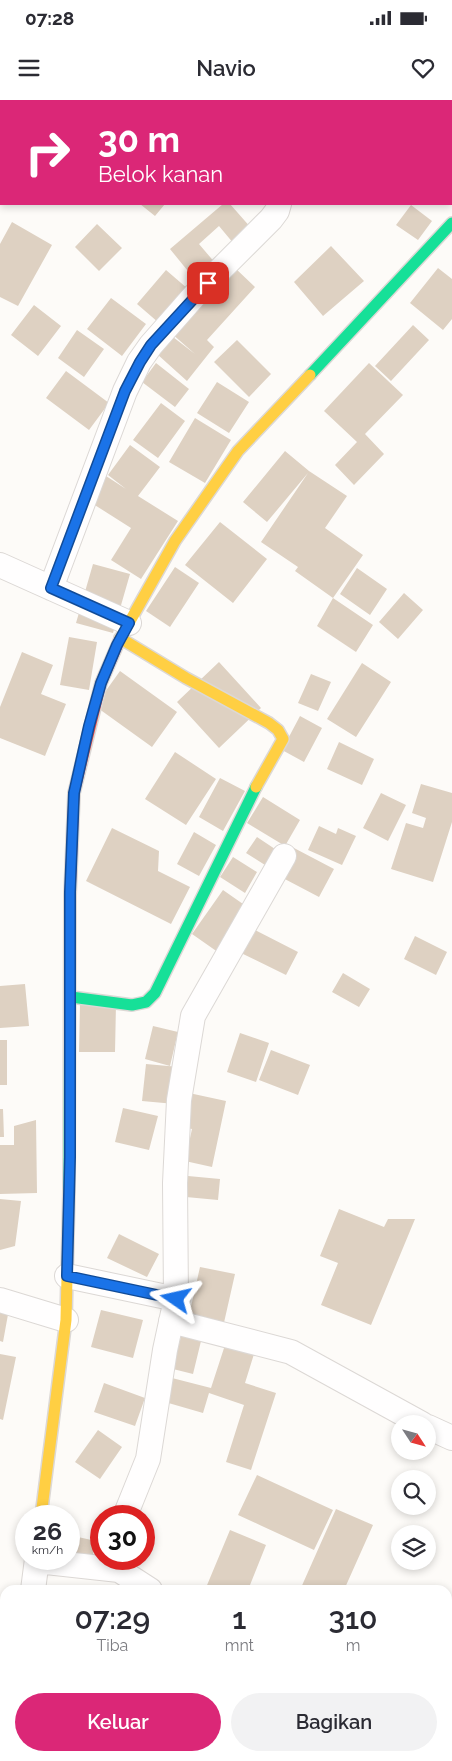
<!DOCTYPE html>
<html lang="id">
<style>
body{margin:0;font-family:Raleway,sans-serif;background:#f2f2f3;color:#2b2b33;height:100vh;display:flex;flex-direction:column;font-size:19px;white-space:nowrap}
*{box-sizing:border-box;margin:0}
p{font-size:16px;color:#7c7c81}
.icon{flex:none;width:28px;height:28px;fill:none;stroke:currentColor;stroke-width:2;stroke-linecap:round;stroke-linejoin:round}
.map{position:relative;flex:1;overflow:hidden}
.details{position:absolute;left:0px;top:1485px;width:452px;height:176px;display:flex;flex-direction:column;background:#fff;border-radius:15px 15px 0 0;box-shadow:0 2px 8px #0003}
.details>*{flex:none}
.hud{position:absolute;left:0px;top:0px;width:452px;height:105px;box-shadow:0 2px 8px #0003;background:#db2777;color:#fff;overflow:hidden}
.needle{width:32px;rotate:126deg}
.tools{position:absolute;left:391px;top:1315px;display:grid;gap:10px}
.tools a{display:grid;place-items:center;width:45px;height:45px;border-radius:50%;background:#fff;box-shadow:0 2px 8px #0003;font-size:25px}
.speed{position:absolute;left:15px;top:1405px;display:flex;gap:10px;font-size:25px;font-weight:700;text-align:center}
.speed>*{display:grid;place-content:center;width:65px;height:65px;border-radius:50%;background:#fff;box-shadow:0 2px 8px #0003;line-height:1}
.speed small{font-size:12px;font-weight:400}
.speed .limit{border:8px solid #d22;background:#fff;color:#111}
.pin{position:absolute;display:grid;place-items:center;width:42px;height:42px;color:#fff;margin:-21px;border-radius:10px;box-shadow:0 2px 8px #0006}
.me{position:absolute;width:55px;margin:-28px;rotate:281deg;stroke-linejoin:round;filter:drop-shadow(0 0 4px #0008)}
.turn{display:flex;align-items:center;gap:18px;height:105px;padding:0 15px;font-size:22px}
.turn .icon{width:65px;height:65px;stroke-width:2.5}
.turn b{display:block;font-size:35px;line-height:42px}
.eta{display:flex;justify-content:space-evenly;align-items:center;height:85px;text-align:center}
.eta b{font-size:30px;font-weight:600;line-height:35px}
.primary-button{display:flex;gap:10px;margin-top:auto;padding:10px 15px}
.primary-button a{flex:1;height:58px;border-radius:30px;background:#db2777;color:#fff;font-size:20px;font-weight:600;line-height:58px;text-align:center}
.primary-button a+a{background:#f2f2f3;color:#2b2b33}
.status{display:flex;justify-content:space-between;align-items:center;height:35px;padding:0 25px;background:#fff;direction:ltr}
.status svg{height:14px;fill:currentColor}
header{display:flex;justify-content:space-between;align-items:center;height:65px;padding:0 15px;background:#fff;font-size:22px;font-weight:600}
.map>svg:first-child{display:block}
</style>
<div class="status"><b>07:28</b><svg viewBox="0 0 49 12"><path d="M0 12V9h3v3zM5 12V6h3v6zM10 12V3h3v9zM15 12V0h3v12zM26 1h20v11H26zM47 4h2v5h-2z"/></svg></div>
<header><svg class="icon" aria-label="menu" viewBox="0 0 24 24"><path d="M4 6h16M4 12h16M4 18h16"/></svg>Navio<svg class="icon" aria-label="heart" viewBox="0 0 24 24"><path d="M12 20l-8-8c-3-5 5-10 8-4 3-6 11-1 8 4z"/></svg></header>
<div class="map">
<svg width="452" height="1661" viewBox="0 0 452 1661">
<rect width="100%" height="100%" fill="#fdfbf8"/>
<path fill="#ded1c2" d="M140 104H165L155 116Z
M223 104H230L252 129 234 144 219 126 199 144 216 164 196 181 170 149Z
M411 105 432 121 418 140 396 125Z
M12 122 52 145 18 206 0 197V144Z
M97 124 122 148 99 171 75 147Z
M331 146 364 181 323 216 294 182Z
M234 167 255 187 207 240 214 247 187 281 157 254 173 237 195 254 171 233Z
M438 168 452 179V219L443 230 410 203Z
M166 170 195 195 166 229 137 204Z
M111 198 146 224 122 256 87 229Z
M34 205 61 226 38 256 11 235Z
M413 225 429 240 391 281 375 266Z
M77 230 104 249 84 277 58 258Z
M237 240 271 274 249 297 214 262Z
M156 263 189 289 175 307 142 282Z
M369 263 403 295 365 334 384 354 354 385 335 365 357 342 324 311Z
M66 271 109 303 89 330 46 298Z
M217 282 249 302 229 333 197 313Z
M161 303 185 321 158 358 133 340Z
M195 318 231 340 205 383 169 362Z
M130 345 160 367 138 396 178 421 141 479 111 460 131 428 90 402 106 376 126 389 108 375Z
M285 351 309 371 347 396 325 428 363 455 333 498 295 471 298 467 261 442 308 373 267 422 243 402Z
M220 422 267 459 233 503 185 465Z
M93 464 130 474 113 533 76 523Z
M175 467 199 483 170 527 146 511Z
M357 468 387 489 370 515 340 494Z
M404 493 423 510 398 539 379 522Z
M333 498 373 525 356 552 317 526Z
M69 537 97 542 89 590 60 585Z
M22 552 53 565 41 594 66 604 45 656 0 638V607Z
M219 562 261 608 219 648 177 602Z
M362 563 391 582 356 637 327 619Z
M120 571 177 612 152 647 95 606Z
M311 574 331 582 318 611 298 603Z
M300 616 322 628 304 662 282 650Z
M339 642 374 659 362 685 327 669Z
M175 652 216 679 186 725 145 699Z
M220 678 245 691 223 731 199 717Z
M421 684 452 693V722L433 782 391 769 406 723 423 728 426 718 412 713Z
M381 693 406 705 388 741 363 728Z
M263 697 300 720 285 746 247 723Z
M319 726 336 734 338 728 356 736 342 765 308 750Z
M112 728 159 751 158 771 190 787 171 824 86 781Z
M194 732 216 745 199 776 177 764Z
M257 737 275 749 265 765 246 753Z
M294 748 334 769 319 797 279 776Z
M233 757 257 772 245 793 220 777Z
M223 790 253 811 222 855 192 834Z
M253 829 298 852 286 875 241 853Z
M415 836 447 852 436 875 404 859Z
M343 873 370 889 359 907 332 892Z
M25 884 29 926 0 928V886Z
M80 904H116L115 952H79Z
M153 926 178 932 170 966 145 959Z
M240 933 269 943 256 982 227 972Z
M0 940H7V985H0Z
M271 950 310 965 298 995 259 980Z
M146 964 179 967 175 1004 142 1001Z
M189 993 226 1001 212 1067 185 1061 192 1029 181 1027Z
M123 1008 158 1016 149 1050 115 1042Z
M0 1009H3L4 1037H0Z
M36 1020 37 1093 0 1094V1045H14V1026Z
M188 1076 220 1079 218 1100 186 1097Z
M0 1099 21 1101 15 1146 0 1150Z
M339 1109 384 1127 388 1119H415L371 1225 321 1205 338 1163 320 1156Z
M119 1134 159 1154 147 1177 107 1158Z
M200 1167 235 1174 223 1227 188 1220Z
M0 1208 9 1209 3 1242 0 1241Z
M101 1210 143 1220 133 1258 91 1247Z
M182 1232 202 1237 193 1274 173 1269Z
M225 1245 254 1254 245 1283 276 1293 251 1370 226 1362 244 1305 209 1293 203 1313 165 1302 172 1278 211 1288Z
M0 1254 16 1257 3 1320 0 1319Z
M104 1283 145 1298 135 1326 94 1312Z
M98 1330 122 1347 100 1379 75 1362Z
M257 1375 333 1410 314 1450 238 1415Z
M336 1409 373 1425 344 1490H300Z
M230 1430 266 1445 248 1490H205Z
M69 1435 96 1441 89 1472 69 1459Z"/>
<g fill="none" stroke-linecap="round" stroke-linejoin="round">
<g stroke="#dcd8d5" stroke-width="26">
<path id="street" d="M259 1 260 0
M0 465 129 523
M51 488 125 291 139 262 151 245 195 195 271 119 277 111 279 104
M67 1176 176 1199 165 1250 148 1359 125 1416
M176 1199 175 1083 179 1000 193 916 284 756
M0 1200 66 1220
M171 1221 291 1252 422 1324
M428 1327 452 1338
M119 1459V1470L150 1490
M37 1461 119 1470
M33 1490 37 1459
M0 1618 5 1609"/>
</g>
<g stroke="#dcd8d5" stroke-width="14">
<path id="fast" d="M310 275 452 123
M71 897 132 905 146 902 155 893 256 687
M69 1090 70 796"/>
</g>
<g stroke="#dcd8d5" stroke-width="14">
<path id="slow" d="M120 538 186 578 269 623 278 630 283 639 256 687
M120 539 175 441 238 351 310 275
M41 1416 66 1220 69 1090"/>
</g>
<g stroke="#dcd8d5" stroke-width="14">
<path id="jam" d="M70 796 74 693 101 583 120 539"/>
</g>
<use href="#street" stroke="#fffefe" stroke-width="24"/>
<use href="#fast" stroke="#16e098" stroke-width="11"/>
<use href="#slow" stroke="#ffcf43" stroke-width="11"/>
<use href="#jam" stroke="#f24e42" stroke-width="11"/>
</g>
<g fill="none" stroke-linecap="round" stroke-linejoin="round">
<g stroke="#114b97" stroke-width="12">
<path id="route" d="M176 1199 67 1176 70 1057V792L74 693 89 626 101 583 117 545 129 523 51 488 125 291 140 262 151 245 208 183"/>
</g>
<use href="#route" stroke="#1a73e8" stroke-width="9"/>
</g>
</svg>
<div class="tools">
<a><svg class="needle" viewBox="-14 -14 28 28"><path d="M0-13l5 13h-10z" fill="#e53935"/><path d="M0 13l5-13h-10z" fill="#7c7c81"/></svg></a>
<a><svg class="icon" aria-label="search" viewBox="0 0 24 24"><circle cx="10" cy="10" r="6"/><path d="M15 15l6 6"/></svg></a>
<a><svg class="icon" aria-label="layers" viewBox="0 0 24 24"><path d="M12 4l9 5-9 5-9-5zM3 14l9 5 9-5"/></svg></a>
</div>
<div class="speed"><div>26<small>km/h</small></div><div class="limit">30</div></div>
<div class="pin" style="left:208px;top:183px;background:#d93025"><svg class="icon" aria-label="arrive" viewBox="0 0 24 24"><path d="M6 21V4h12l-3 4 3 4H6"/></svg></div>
<svg class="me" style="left:176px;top:1199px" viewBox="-20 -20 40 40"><path d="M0-17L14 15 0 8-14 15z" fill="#1a73e8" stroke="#fff" stroke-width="4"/></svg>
<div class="hud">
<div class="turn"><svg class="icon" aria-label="right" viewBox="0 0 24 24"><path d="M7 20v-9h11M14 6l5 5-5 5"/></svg><div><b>30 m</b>Belok kanan</div></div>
</div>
<section class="details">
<div class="eta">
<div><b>07:29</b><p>Tiba</p></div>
<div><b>1</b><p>mnt</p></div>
<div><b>310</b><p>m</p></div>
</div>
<div class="primary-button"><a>Keluar</a><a>Bagikan</a></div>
</section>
</div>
